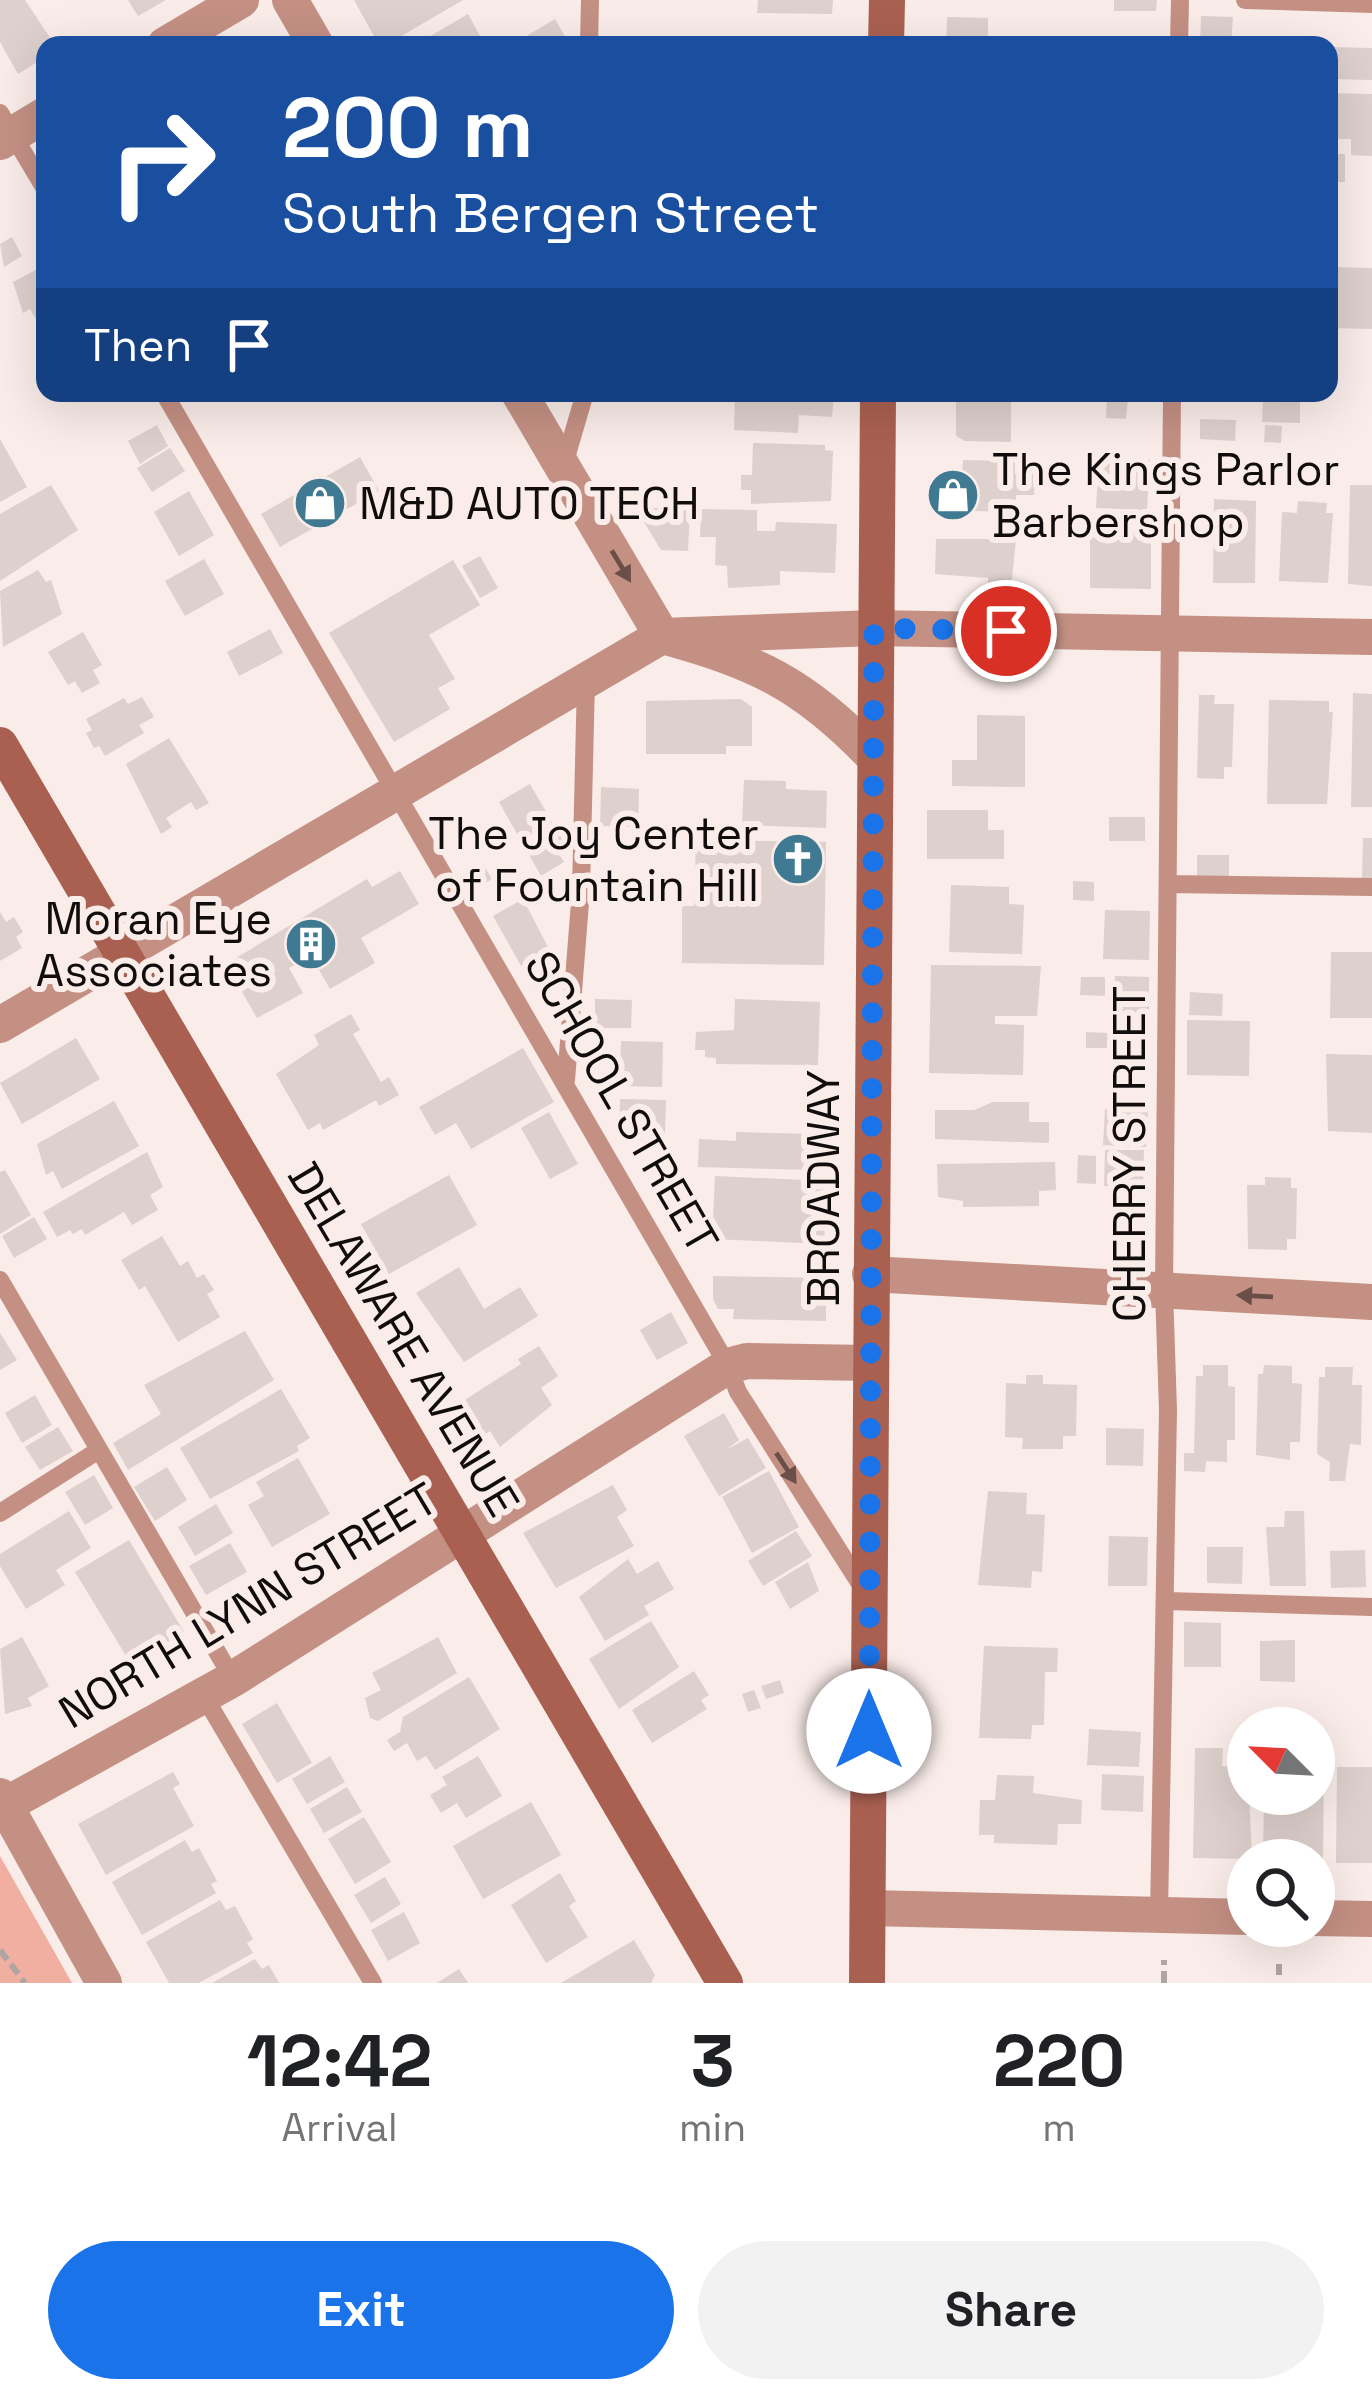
<!DOCTYPE html>
<style>
body{margin:0;font-family:"Space Grotesk",sans-serif;background:#f2f2f2;color:#202124;height:100vh;display:flex;flex-direction:column;font-size:45px;white-space:nowrap}
*{box-sizing:border-box;margin:0}
p{font-size:39px;color:#757577}
.icon{flex:none;width:66px;height:66px;fill:none;stroke:currentColor;stroke-width:2;stroke-linecap:round;stroke-linejoin:round}
.map{position:relative;height:1983px;overflow:hidden}
.drawer{display:flex;flex-direction:column;background:#fff;flex:1}
.drawer>*{flex:none}
.guide{position:absolute;left:36px;top:36px;width:1302px;height:366px;border-radius:24px;box-shadow:0 12px 48px #0002;background:#1a4fa0;color:#fff;overflow:hidden}
.needle{width:78px;rotate:294deg}
.fabs{position:absolute;left:1227px;top:1707px;display:grid;gap:24px}
.fabs a{display:grid;place-items:center;width:108px;height:108px;border-radius:50%;background:#fff;box-shadow:0 12px 48px #0002;font-size:60px}
.pin{position:absolute;display:grid;place-items:center;width:102px;height:102px;color:#fff;margin:-51px;border:6px solid #fff;border-radius:50%;box-shadow:0 3px 12px #0007}
.me{position:absolute;width:132px;margin:-66px;rotate:0deg;stroke-linejoin:round;filter:drop-shadow(0 0 9px #0008)}
.turn{display:flex;align-items:center;gap:42px;height:252px;padding:0 48px;font-size:54px}
.turn .icon{width:156px;height:156px;stroke-width:2.5}
.turn b{display:block;font-size:84px;line-height:102px}
.then{display:flex;align-items:center;height:114px;padding:0 48px;background:#0003;gap:24px;font-size:45px}
.eta{display:flex;justify-content:space-evenly;align-items:center;height:204px;text-align:center}
.eta b{font-size:72px;font-weight:600;line-height:84px}
.button{display:flex;gap:24px;margin-top:auto;padding:24px 48px}
.button a{flex:1;height:138px;border-radius:72px;background:#1a73e8;color:#fff;font-size:48px;font-weight:600;line-height:138px;text-align:center}
.button a+a{background:#f2f2f2;color:#202124}
.map>svg:first-child{display:block}
</style>
<div class="map">
<svg width="1372" height="1983" viewBox="0 0 1372 1983">
<rect width="100%" height="100%" fill="#f9ece9"/>
<path fill="#f1afa1" d="M0 1856 72 1983H0Z"/>
<path fill="#ddd0cd" d="M0 0H25L55 45H45V57L18 74 0 42Z
M128 0H166L138 16Z
M354 0H463L386 45H379Z
M758 0H833L832 14 757 13Z
M1114 0H1157L1156 11H1114Z
M468 14 485 45H415Z
M1201 16 1233 17 1231 45H1200Z
M947 17 988 18V39H995V45H946Z
M555 19 570 45H534L528 35Z
M1329 47 1372 48V80L1329 79Z
M1329 93 1372 94V156L1351 155V139H1329Z
M1329 154H1345V182H1329Z
M12 237 22 256 4 267 0 244Z
M45 265V312L35 318 30 309 23 313 13 282Z
M1329 267 1372 268V329L1330 328Z
M735 393H834L832 417 799 415 798 433 734 430Z
M956 393H1011V442L965 441 956 436Z
M1107 396 1128 397 1126 419 1106 418Z
M1263 399 1300 401V423L1262 422Z
M1200 419 1236 420 1235 441 1200 439Z
M157 425 168 446 140 464 128 441Z
M1265 425 1282 426 1281 443 1264 442Z
M0 439 27 487 0 502Z
M753 443 825 445V450L833 451 831 501 751 504V490H741V475H752Z
M170 448 185 471 152 492 137 468Z
M360 457 379 491 280 547 261 514Z
M1099 457 1150 460 1147 510 1096 508Z
M963 460 1015 461V474H1035L1034 495H1016V512L931 510 932 485H951V474H962Z
M51 485 78 530 0 581V514Z
M1350 485H1372V586L1348 584Z
M189 491 214 535 179 556 154 512Z
M1214 499 1256 501 1255 583H1213Z
M1298 501 1327 503 1326 513H1333L1328 583 1279 581 1282 512 1297 513Z
M635 507 690 510 688 551 661 550Z
M701 509 757 510V531H775L776 522 837 524 835 573 780 571V585L728 588 727 566 715 565 716 537H700Z
M1090 531H1151V589L1090 588Z
M936 539H1016L1011 589 988 587V578L935 574Z
M480 556 498 588 480 598 462 566Z
M204 559 224 594 185 616 165 581Z
M453 560 480 605 429 635 455 679 438 688 450 709 394 742 329 633Z
M38 570 46 582 51 580 62 614 3 647 0 591Z
M270 629 283 653 239 676 227 652Z
M83 632 102 665 93 670 100 683 82 693 75 681 68 685 48 652Z
M1353 693 1372 694V807H1351Z
M1199 695H1215L1214 704H1234L1232 767H1224V779L1197 778Z
M142 697 154 717 139 725 144 733 105 756 99 746 94 748 86 733 92 730 86 719 124 698 128 704Z
M741 699 752 707V746H726V754H646V701Z
M1269 700 1329 701V712H1333L1327 804H1267Z
M977 715 1025 716V787L952 786V760H977Z
M169 738 209 803 196 810 191 802 166 818 172 827 161 834 126 764Z
M744 780 786 781V789L827 791 826 828 742 825Z
M530 784 566 846 557 851 564 862 541 876 499 802Z
M601 787 639 789 638 827 600 826Z
M927 810H988V830H1004V859H927Z
M1109 817H1145V841H1109Z
M1363 838H1372V879H1362Z
M696 840 826 842 824 965 682 963V906H694Z
M1197 855H1229V877L1197 878Z
M483 864 492 879 478 888 468 873Z
M400 871 419 904 361 938 375 963 330 989 311 956 289 968 303 993 257 1018 226 964 367 879 372 887Z
M1073 881 1094 882V901L1073 900Z
M951 885 1009 887V904L1024 905 1022 954 949 952Z
M523 899 561 972 533 987 493 916Z
M1105 910 1150 911 1149 960 1103 959Z
M0 912 6 922 14 917 23 932 16 937 22 948 0 961Z
M1331 952H1372V1018H1330Z
M931 965 1041 966 1037 1016H995V1024L1024 1025 1023 1075 929 1073Z
M1115 976 1149 977V1015L1113 1014Z
M1081 977H1105V996L1080 995Z
M1190 992 1223 994 1222 1016 1189 1015Z
M595 999 632 1000 631 1028H595Z
M735 999 820 1002 818 1065 716 1064V1058L705 1057V1050H695L696 1032 734 1030Z
M351 1014 360 1030 353 1034 381 1082 389 1077 399 1095 379 1106 376 1100 323 1130 320 1123 308 1130 276 1074 319 1045 314 1035Z
M1187 1020 1250 1021 1249 1076 1187 1075Z
M1086 1032 1109 1033V1048H1086Z
M76 1038 100 1079 22 1124 0 1083Z
M621 1041 663 1042 662 1087 620 1086Z
M523 1048 554 1102 471 1149 456 1123 435 1135 419 1107Z
M1326 1054 1372 1055V1133L1328 1131Z
M620 1099 666 1100 665 1135 619 1134Z
M114 1101 139 1146 62 1189 53 1171 46 1175 37 1144Z
M993 1102H1029V1122H1049V1143L935 1139V1110H974Z
M1105 1109 1148 1110 1146 1147 1103 1145Z
M549 1112 578 1164 550 1179 521 1128Z
M736 1132 816 1134 815 1170 698 1167 699 1139 736 1141Z
M1105 1150H1144L1143 1187 1104 1186Z
M147 1152 163 1187 150 1195 158 1210 132 1225 124 1212 85 1235 82 1229 73 1234 70 1230 57 1237 43 1212Z
M1078 1155 1096 1156V1184L1077 1183Z
M1055 1162 1056 1190 1039 1191V1206L963 1207V1201L938 1197 937 1164Z
M5 1170 31 1215 0 1234V1172Z
M449 1175 477 1225 389 1274 361 1224Z
M715 1176 827 1181 824 1244 712 1239Z
M1265 1177 1291 1178V1188H1297L1296 1239H1287V1250L1248 1249 1247 1185H1265Z
M34 1217 47 1239 14 1258 2 1236Z
M162 1236 180 1266 188 1261 197 1278 204 1274 214 1290 207 1294 220 1317 178 1342 145 1286 139 1290 121 1260Z
M459 1267 484 1309 520 1287 538 1316 464 1362 416 1293Z
M713 1276 826 1278V1321L733 1319 734 1309H718L713 1299Z
M671 1312 688 1343 657 1360 640 1330Z
M245 1331 274 1380 128 1470 113 1443 161 1414 144 1385Z
M0 1333 17 1360 0 1370Z
M539 1346 558 1376 541 1388 552 1405 500 1447 490 1431 482 1436 460 1403 521 1364 518 1359Z
M1203 1365H1228V1386L1235 1387V1440H1227V1462L1206 1461 1205 1472 1184 1471V1453H1194L1196 1376H1203Z
M1264 1365 1292 1366V1383L1302 1384 1300 1442H1290V1460L1256 1455 1258 1374H1263Z
M1325 1367H1353L1352 1385H1362L1361 1445 1350 1444 1345 1481H1329L1330 1462 1317 1454 1319 1377H1325Z
M1026 1375H1043V1384L1077 1385 1076 1436H1063V1449H1022L1023 1438 1005 1437 1006 1383 1026 1384Z
M281 1389 310 1438 297 1446 299 1451 210 1499 180 1448Z
M35 1395 52 1425 22 1443 5 1413Z
M724 1413 739 1440 726 1450 748 1438 766 1468 719 1496 684 1436Z
M58 1427 73 1451 40 1470 25 1447Z
M1106 1428 1144 1429 1143 1466 1106 1465Z
M298 1458 330 1514 272 1547 248 1505 264 1496 256 1482Z
M167 1467 187 1500 155 1521 134 1487Z
M769 1471 799 1527 752 1553 722 1497Z
M94 1475 113 1508 85 1525 65 1492Z
M613 1485 627 1510 617 1517 634 1546 556 1588 523 1533Z
M988 1491 1027 1493 1026 1514 1045 1515 1042 1572 1032 1571 1031 1588 978 1585Z
M216 1504 233 1533 195 1556 178 1527Z
M69 1511 91 1548 56 1570 65 1585 26 1609 0 1566V1554Z
M1285 1511H1304L1306 1586H1270L1266 1527H1284Z
M796 1531 812 1556 763 1586 748 1561Z
M1109 1536 1148 1537 1147 1586H1108Z
M129 1540 184 1632 131 1664 75 1572Z
M230 1543 247 1572 206 1595 189 1566Z
M1207 1547H1243L1242 1584 1207 1583Z
M1365 1550 1366 1587 1331 1588 1330 1551Z
M628 1559 637 1574 658 1561 674 1589 644 1606 649 1615 605 1641 579 1597Z
M808 1562 819 1591 790 1609 775 1582Z
M651 1621 679 1667 619 1709 589 1659Z
M1184 1622 1221 1623V1667H1184Z
M22 1637 49 1686 28 1698 32 1706 5 1714 0 1649Z
M438 1637 457 1673 378 1721 370 1718 365 1698 381 1690 372 1673Z
M1295 1640V1682L1260 1681V1641Z
M984 1646 1058 1648 1057 1672H1045L1044 1725H1032L1031 1739 979 1738Z
M694 1671 709 1695 701 1700 707 1709 652 1743 632 1710Z
M469 1677 500 1729 435 1770 426 1756 417 1761 407 1743 394 1751 387 1740 400 1732 403 1717Z
M780 1680 784 1693 766 1699 761 1686Z
M754 1690 761 1708 748 1712 742 1694Z
M277 1703 312 1763 277 1783 242 1724Z
M1089 1729 1141 1732 1139 1767 1087 1765Z
M1195 1748H1223L1222 1766 1248 1767 1252 1859 1193 1858Z
M330 1756 345 1782 307 1804 292 1779Z
M478 1756 502 1796 466 1818 457 1803 441 1813 430 1795 447 1785 442 1777Z
M1314 1766H1324L1323 1859 1263 1858 1264 1794H1314Z
M1337 1767H1372V1863H1336Z
M173 1772 180 1784 173 1788 194 1826 106 1875 78 1824Z
M1102 1774 1144 1776 1143 1812 1101 1810Z
M997 1775 1034 1776 1033 1793 1082 1800 1081 1824H1058L1057 1845 994 1843V1835H979L980 1800H995Z
M347 1787 362 1812 324 1833 310 1809Z
M531 1802 561 1855 483 1899 453 1846Z
M364 1817 391 1862 355 1884 328 1839Z
M185 1840 192 1852 199 1848 217 1881 211 1884 216 1893 142 1935 112 1882Z
M560 1873 576 1901 569 1906 588 1937 546 1963 511 1905Z
M385 1877 401 1904 371 1923 354 1895Z
M220 1900 226 1910 235 1906 253 1939 247 1943 253 1953 199 1983H169L146 1942Z
M404 1912 420 1943 388 1961 371 1930Z
M634 1940 655 1975 651 1983H561Z
M255 1959 262 1969 269 1965 279 1983H212Z
M459 1969 468 1983H437Z"/>
<g fill="none" stroke-linecap="round" stroke-linejoin="round">
<path stroke="#afa5a2" stroke-width="6" stroke-dasharray="12 6" stroke-linecap="butt" d="M0 1950 25 1983
M1279 1964V1975
M1164 1983V1960"/>
<path stroke="#c49084" stroke-width="18" d="M1245 0 1372 4
M589 45 590 0
M1179 45 1180 0
M0 113 45 189
M164 393 728 1366 738 1392 864 1590
M563 468 585 393
M1169 884 1372 887
M566 1080 581 890 586 680
M0 1280 233 1679
M0 1513 99 1450
M1166 1601 1372 1607
M204 1696 373 1983
M1159 1915 1168 1410 1164 1290 1172 393"/>
<path stroke="#c49084" stroke-width="36" d="M290 0 316 45
M165 45 241 0
M0 142 45 115
M519 393 662 636C757 662 804 684 873 756
M0 1025 662 636 874 628 1372 637
M870 1274 1372 1302
M0 1796 104 1983
M0 1808 233 1679 728 1366 747 1361 870 1363
M868 1908 1248 1917
M1314 1918 1372 1919"/>
<path stroke="#aa6051" stroke-width="36" d="M886 45 887 0
M0 745 725 1983
M867 1983 878 393"/>
</g>
<defs><path id="oneway-solid" d="M-6-.8H1V-3.2L6.5 0L1 3.2V.8H-6Z" transform="scale(3)"/></defs>
<g fill="#6a4e48">
<use href="#oneway-solid" transform="translate(621 566) rotate(59)"/>
<use href="#oneway-solid" transform="translate(1255 1296) rotate(-177)"/>
<use href="#oneway-solid" transform="translate(786 1468) rotate(57)"/>
</g>
<g fill="none" stroke-linecap="round" stroke-linejoin="round">
<path stroke="#1a73e8" stroke-width="21" stroke-dasharray="0 37.8" d="M869 1731 874 628 1006 631"/>
</g>
<defs>
<g id="shop-disc" transform="scale(2.7)"><circle r="9.5" fill="#3f7a92" stroke="#f9ece9"/><path d="M-5-2.5h2.3a2.7 3.5 0 0 1 5.4 0H5L5.5 6h-11ZM-1.5-2.5h3a1.5 2.3 0 0 0-3 0Z" fill="#fff"/></g>
<g id="church-disc" transform="scale(2.7)"><circle r="9.5" fill="#3f7a92" stroke="#f9ece9"/><path d="M-1.2-6h2.4v3.5h3.3v2.4h-3.3V6h-2.4V-.1h-3.3v-2.4h3.3Z" fill="#fff"/></g>
<g id="building-disc" transform="scale(2.7)"><circle r="9.5" fill="#3f7a92" stroke="#f9ece9"/><path d="M-4-6H4V6H1V3H-1V6H-4ZM-2.5-4.3h1.7v1.8h-1.7ZM.8-4.3h1.7v1.8H.8ZM-2.5-1h1.7V.8h-1.7ZM.8-1h1.7V.8H.8Z" fill="#fff"/></g>
</defs>
<g fill-rule="evenodd">
<use href="#shop-disc" x="953" y="495"/>
<use href="#shop-disc" x="320" y="503"/>
<use href="#church-disc" x="798" y="859"/>
<use href="#building-disc" x="311" y="944"/>
</g>
<g text-anchor="middle" stroke-width="12" stroke-linejoin="round" paint-order="stroke">
<g font-size="45" fill="#110d0c" stroke="#f9ece9" text-anchor="start">
<text x="992" y="485">The Kings Parlor<tspan x="992" dy="52">Barbershop</tspan></text>
<text x="359" y="519">M&amp;D AUTO TECH</text>
<text x="759" y="849" text-anchor="end">The Joy Center<tspan x="759" dy="52">of Fountain Hill</tspan></text>
<text x="272" y="934" text-anchor="end">Moran Eye<tspan x="272" dy="52">Associates</tspan></text>
</g>
<g font-size="45" fill="#110d0c" stroke="#f9ece9">
<text transform="translate(622 1102) rotate(60)" y="16">SCHOOL STREET</text>
<text transform="translate(1129 1154) rotate(-90)" y="16">CHERRY STREET</text>
<text transform="translate(823 1188) rotate(-90)" y="16">BROADWAY</text>
<text transform="translate(404 1339) rotate(59)" y="16">DELAWARE AVENUE</text>
<text transform="translate(248 1605) rotate(-31)" y="16">NORTH LYNN STREET</text>
</g>
</g>
</svg>
<div class="fabs">
<a><svg class="needle" viewBox="-14 -14 28 28"><path d="M0-13l5 13h-10z" fill="#e53935"/><path d="M0 13l5-13h-10z" fill="#757577"/></svg></a>
<a><svg class="icon" aria-label="search" viewBox="0 0 24 24"><circle cx="10" cy="10" r="6"/><path d="M15 15l6 6"/></svg></a>
</div>
<div class="pin" style="left:1006px;top:631px;background:#d93025"><svg class="icon" aria-label="arrive" viewBox="0 0 24 24"><path d="M6 21V4h12l-3 4 3 4H6"/></svg></div>
<svg class="me" style="left:869px;top:1731px" viewBox="-20 -20 40 40"><circle r="19" fill="#fff"/><path d="M0-13L10 11 0 6-10 11z" fill="#1a73e8"/></svg>
<div class="guide">
<div class="turn"><svg class="icon" aria-label="right" viewBox="0 0 24 24"><path d="M7 20v-9h11M14 6l5 5-5 5"/></svg><div><b>200 m</b>South Bergen Street</div></div>
<div class="then">Then<svg class="icon" aria-label="arrive" viewBox="0 0 24 24"><path d="M6 21V4h12l-3 4 3 4H6"/></svg></div>
</div>
</div>
<section class="drawer">
<div class="eta">
<div><b>12:42</b><p>Arrival</p></div>
<div><b>3</b><p>min</p></div>
<div><b>220</b><p>m</p></div>
</div>
<div class="button"><a>Exit</a><a>Share</a></div>
</section>
